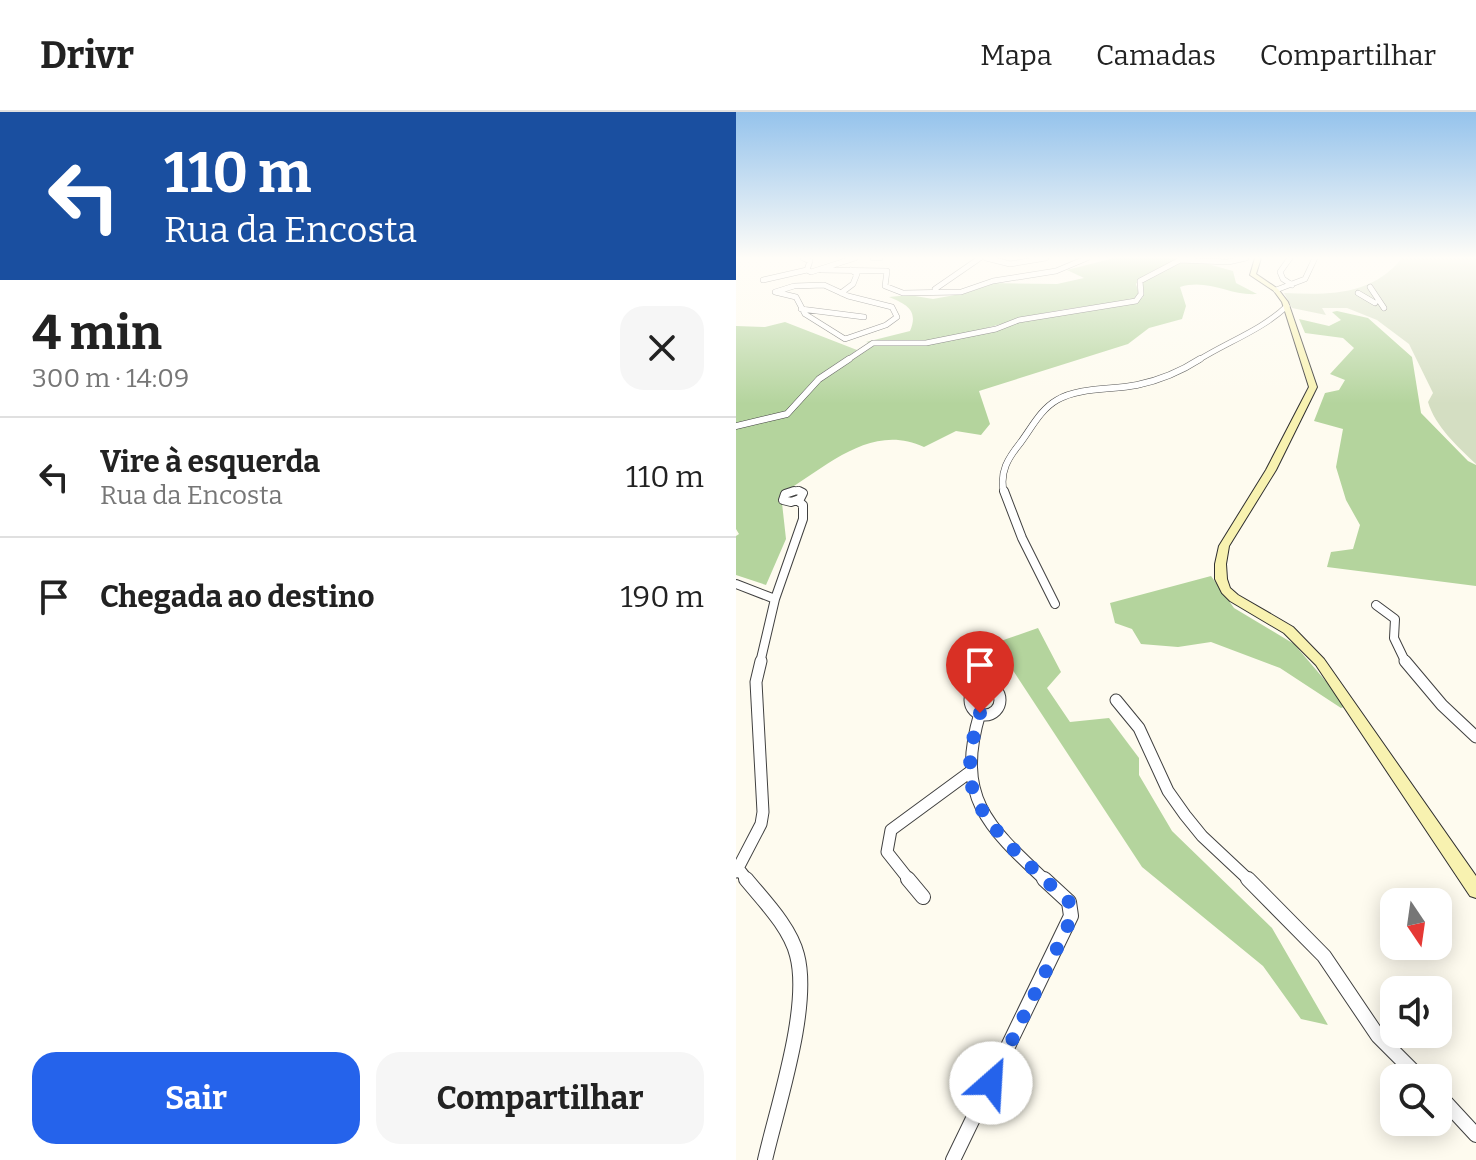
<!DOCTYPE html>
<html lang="pt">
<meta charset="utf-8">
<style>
body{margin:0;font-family:Bitter,serif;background:#f6f6f6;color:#222;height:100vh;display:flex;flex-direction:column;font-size:30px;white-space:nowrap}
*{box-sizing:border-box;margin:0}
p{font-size:26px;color:#767676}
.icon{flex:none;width:44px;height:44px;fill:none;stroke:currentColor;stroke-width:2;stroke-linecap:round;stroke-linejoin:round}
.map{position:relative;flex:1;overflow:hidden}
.side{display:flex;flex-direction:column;background:#fff;width:736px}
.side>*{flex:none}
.top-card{background:#1a4fa0;color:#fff;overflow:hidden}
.needle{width:52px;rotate:167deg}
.controls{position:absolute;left:644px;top:776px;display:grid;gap:16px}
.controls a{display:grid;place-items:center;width:72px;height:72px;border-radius:16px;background:#fff;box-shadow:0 4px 20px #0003;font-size:40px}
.pin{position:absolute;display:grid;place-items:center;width:68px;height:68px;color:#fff;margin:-82px -34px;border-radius:50% 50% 50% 0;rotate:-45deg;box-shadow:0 0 8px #0007}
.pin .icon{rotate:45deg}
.me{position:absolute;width:88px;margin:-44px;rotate:26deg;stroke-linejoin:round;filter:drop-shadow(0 0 6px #0008)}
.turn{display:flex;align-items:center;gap:28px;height:168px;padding:0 32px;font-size:36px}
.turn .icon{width:104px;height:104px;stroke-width:2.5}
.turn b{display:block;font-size:56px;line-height:68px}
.round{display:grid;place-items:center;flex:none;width:84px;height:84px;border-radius:24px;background:#f6f6f6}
.summary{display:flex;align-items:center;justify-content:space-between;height:136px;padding:0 32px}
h1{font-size:48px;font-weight:700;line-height:60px}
.primary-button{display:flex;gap:16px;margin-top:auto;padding:16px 32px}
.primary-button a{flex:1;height:92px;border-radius:24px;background:#2563eb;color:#fff;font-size:32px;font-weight:700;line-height:92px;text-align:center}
.primary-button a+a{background:#f6f6f6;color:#222}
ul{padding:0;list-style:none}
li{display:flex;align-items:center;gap:24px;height:120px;padding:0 32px;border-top:2px solid #e0e0e0}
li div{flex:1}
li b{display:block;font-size:30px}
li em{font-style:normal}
header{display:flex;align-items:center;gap:48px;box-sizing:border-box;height:112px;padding:0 40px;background:#fff;border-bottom:2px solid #e0e0e0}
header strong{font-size:38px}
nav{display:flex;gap:44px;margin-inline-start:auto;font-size:28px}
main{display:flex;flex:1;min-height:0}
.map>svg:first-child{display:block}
</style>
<header>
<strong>Drivr</strong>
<nav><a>Mapa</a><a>Camadas</a><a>Compartilhar</a></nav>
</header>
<main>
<section class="side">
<div class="top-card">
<div class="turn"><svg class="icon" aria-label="left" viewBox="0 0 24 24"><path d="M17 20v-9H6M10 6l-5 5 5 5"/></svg><div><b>110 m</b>Rua da Encosta</div></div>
</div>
<div class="summary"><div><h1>4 min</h1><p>300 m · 14:09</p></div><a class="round"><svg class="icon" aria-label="close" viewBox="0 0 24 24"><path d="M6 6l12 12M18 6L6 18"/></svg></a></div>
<ul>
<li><svg class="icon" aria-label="left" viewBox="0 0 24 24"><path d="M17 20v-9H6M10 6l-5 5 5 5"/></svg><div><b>Vire à esquerda</b><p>Rua da Encosta</p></div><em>110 m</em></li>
<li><svg class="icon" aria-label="arrive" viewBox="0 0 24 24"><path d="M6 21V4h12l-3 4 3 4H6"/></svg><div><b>Chegada ao destino</b></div><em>190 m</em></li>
</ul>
<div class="primary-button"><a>Sair</a><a>Compartilhar</a></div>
</section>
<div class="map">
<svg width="740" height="1048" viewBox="0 0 740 1048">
<rect width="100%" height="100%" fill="#fefbef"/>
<path fill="#b4d49d" d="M378 146H456C440 147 409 160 400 172L403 182 400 187C362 194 321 196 283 207 243 218 170 241 130 230L174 219C183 198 170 192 153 185L173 183 197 187 230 181 254 171 321 172 348 166 331 158Z
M446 149H461L497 159 500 171 521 182C494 184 472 166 444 175L450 194 446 207 413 216 392 232 243 279 254 312 245 323 220 319 188 335C134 310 90 356 45 382L50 427 30 473 0 463V424L3 422 0 417V316L53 303 79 272 138 233H191L284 209 401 190 407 185 406 169Z
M601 199 632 206 676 245 685 301 732 349 740 353V474L591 455 595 440 617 437 624 413 610 388 600 355 607 317 578 309 589 281 603 278 609 268 594 262 618 236 607 226 569 221 563 207 593 214 605 208 596 200Z
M49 210 121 238 74 272 49 301 0 313V214L29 215Z
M475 464 498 496 558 532 611 594 605 596 544 556 475 530 442 535 405 532 396 517 379 511 374 491Z
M302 516 325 560 311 576 334 610 373 606 403 646V663L436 719 536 816 592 913 565 907 527 854 406 755 259 531Z"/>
<path fill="#d4dec2" d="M666 146H740V352C722 335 699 314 692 290L697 281 673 232 641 208 611 196H586L590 203 556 196 548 181C592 183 636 184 666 146Z"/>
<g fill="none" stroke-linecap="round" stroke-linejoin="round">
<g stroke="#404040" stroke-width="6">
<path id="street-far4" d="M67 146 74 149 71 158 75 160 119 146
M137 146H144
M250 146 274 152 310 146
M554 146 544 160 547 167 556 173
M85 158 151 159 149 174 167 181 225 180 257 169 320 159 351 146
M27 168 71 158
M88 173 112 184 156 195 161 205 150 213 109 227 69 202 60 185 39 180 58 174Z
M634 175 648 196
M199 177 244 146
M540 178 569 167 579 146
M105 181 117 172 121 162 115 158
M622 181 639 191
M65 197 128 205 112 203
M110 249 137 231H190L260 217 283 208 400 189 405 182 404 169 444 148 492 150 510 146
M461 249C491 230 526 218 551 194"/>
</g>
<g stroke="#404040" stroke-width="7">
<path id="street-far3" d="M0 314 51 302 83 267 113 247
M52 381 61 378 67 381
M268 381C263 360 272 346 285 330 296 315 305 297 321 288 343 275 376 278 401 273 425 268 444 260 464 247"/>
</g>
<g stroke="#404040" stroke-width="10">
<path id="street-far2" d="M58 379 49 382 47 388 55 390 64 387 67 381 63 379
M268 379 286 426 319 492
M0 472 39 487
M640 493 659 507 658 526 670 551
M24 551 39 487 67 407V393L61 388"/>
</g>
<g stroke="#404040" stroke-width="13">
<path id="street-far1" d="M669 549 706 593 740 625
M234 588a15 15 0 1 1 30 0a15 15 0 1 1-30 0Z
M380 588 403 616 432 679 449 703 466 724 514 769
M244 601C219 685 251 714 310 769
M2 756 12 769
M0 760 25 712 27 700 20 570 25 549
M174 769 151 740 155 718 234 660"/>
</g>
<g stroke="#404040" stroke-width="16">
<path id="street" d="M10 767C28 789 54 815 61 843 75 895 41 995 29 1048
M172 767 187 785
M512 767 588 844 642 924 684 966
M702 982 740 1023
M217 1048 335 804 333 790 308 767"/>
</g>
<g stroke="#2f2f2f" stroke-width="2">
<path id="secondary" d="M519 146H525L520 162 542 177 552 190 581 275 540 358 493 434 490 452 491 467 494 476 502 483 557 515 588 547 740 764V786L734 784 580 553 548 521 494 489 486 481 479 467V452L483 434 530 358 573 275 546 190 538 179 514 163Z"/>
</g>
<use href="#street-far4" stroke="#fff" stroke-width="5"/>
<use href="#street-far3" stroke="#fff" stroke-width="6"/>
<use href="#street-far2" stroke="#fff" stroke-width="8"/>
<use href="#street-far1" stroke="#fff" stroke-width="11"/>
<use href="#street" stroke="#fff" stroke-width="14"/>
<use href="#secondary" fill="#f8f2b0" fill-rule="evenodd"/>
</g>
<linearGradient id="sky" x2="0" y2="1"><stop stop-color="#95c3ec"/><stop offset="0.5" stop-color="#fffdf8"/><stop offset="1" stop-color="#fffdf8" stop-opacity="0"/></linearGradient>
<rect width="740" height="292" fill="url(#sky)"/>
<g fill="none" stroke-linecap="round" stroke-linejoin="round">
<path stroke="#2563eb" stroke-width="14" stroke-dasharray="0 25.2" d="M244 601C237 624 232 646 235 669 240 711 303 761 333 790L335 804 331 816 255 971"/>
</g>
</svg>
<div class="controls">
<a><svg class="needle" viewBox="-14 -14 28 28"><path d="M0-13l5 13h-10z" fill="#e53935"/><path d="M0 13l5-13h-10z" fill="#767676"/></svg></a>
<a><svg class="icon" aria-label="sound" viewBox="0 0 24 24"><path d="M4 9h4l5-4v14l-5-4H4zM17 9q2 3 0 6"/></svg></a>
<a><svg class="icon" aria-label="search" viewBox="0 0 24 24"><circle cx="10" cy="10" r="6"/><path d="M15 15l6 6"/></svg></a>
</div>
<div class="pin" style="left:244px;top:601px;background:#d93025"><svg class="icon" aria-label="arrive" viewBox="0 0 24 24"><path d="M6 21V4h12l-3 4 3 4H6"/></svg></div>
<svg class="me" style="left:255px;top:971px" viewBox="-20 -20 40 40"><circle r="19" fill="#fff"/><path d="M0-13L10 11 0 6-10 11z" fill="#2563eb"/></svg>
</div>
</main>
